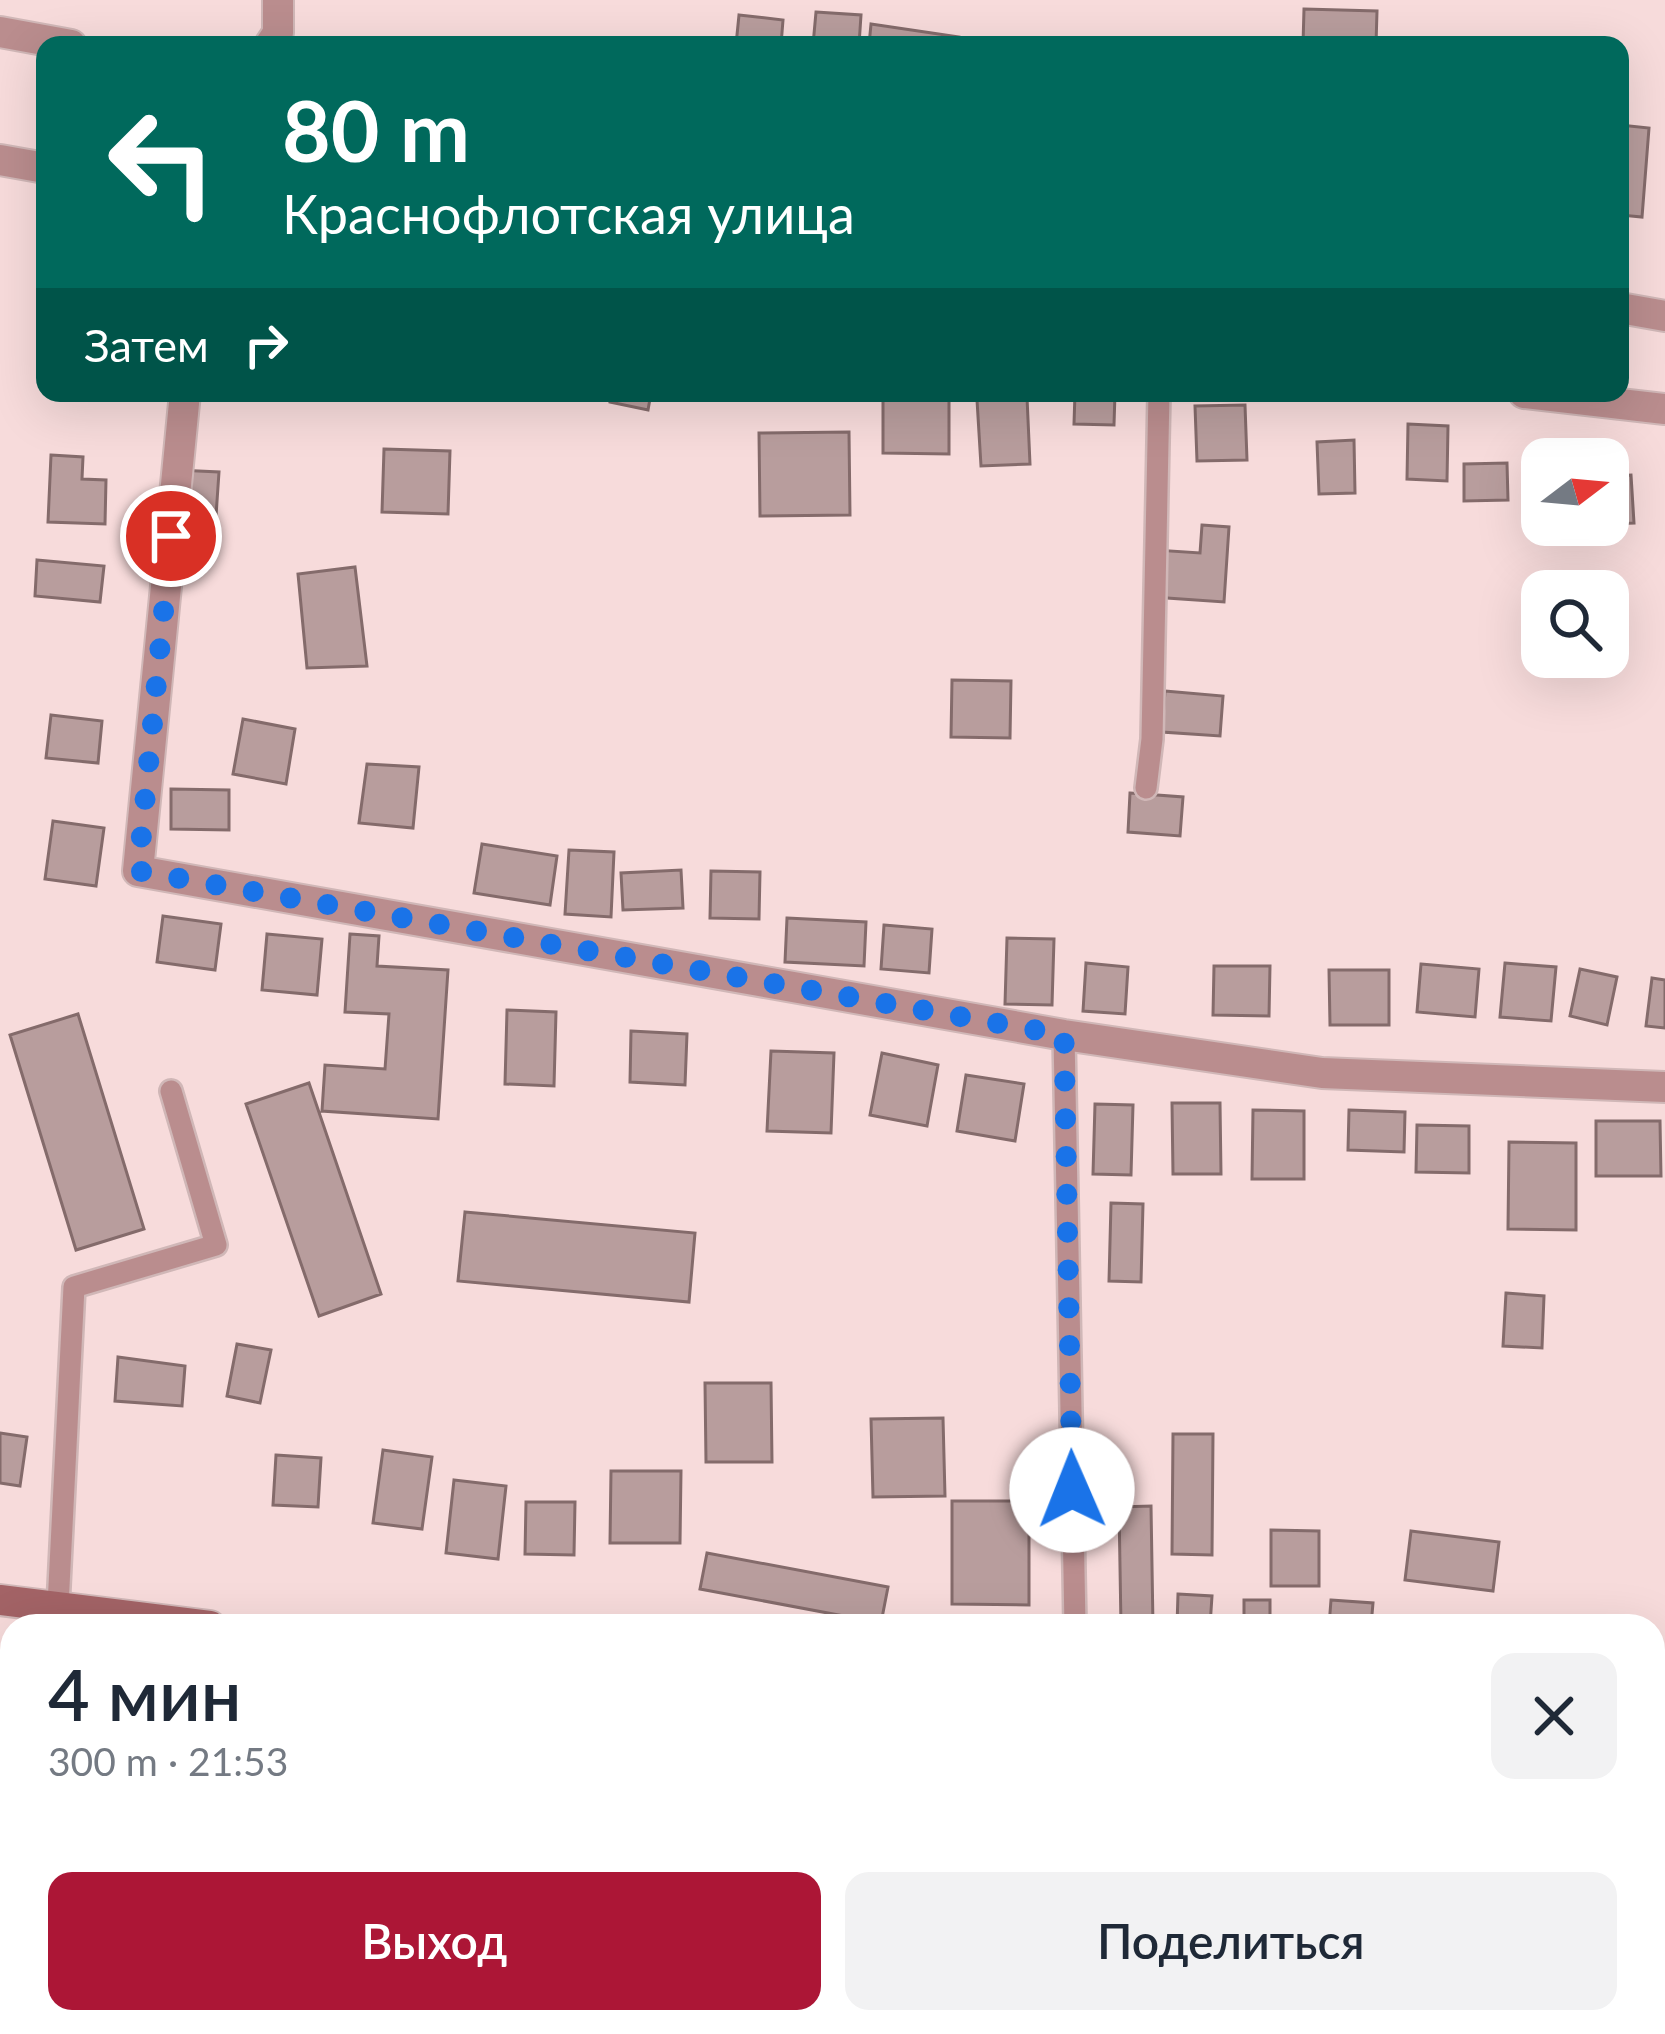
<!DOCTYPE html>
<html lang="ru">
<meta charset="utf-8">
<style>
body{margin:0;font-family:Lato,sans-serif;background:#f2f2f3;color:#1f2937;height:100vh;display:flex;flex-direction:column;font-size:45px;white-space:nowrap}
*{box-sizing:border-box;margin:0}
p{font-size:39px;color:#747a83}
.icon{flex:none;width:66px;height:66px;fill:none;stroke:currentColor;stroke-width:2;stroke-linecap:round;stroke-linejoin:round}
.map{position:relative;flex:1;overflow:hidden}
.panel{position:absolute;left:0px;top:1614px;width:1665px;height:420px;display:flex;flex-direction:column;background:#fff;border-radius:36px 36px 0 0;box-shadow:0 12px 48px #0002}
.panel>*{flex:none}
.banner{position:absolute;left:36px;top:36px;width:1593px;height:366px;border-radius:24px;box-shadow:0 12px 48px #0002;background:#00695c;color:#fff;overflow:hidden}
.needle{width:78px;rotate:74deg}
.controls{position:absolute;left:1521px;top:438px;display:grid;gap:24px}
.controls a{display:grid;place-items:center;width:108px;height:108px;border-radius:24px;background:#fff;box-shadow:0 12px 48px #0002;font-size:60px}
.pin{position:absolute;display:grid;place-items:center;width:102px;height:102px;color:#fff;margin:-51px;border:6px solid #fff;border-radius:50%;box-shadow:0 3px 12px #0007}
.me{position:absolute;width:132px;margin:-66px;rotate:359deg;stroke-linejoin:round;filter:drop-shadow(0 0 9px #0008)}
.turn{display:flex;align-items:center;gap:42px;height:252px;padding:0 48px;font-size:54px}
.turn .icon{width:156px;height:156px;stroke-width:2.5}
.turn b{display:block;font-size:84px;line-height:102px}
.then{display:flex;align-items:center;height:114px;padding:0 48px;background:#0003;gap:24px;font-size:45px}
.round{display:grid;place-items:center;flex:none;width:126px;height:126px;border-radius:24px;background:#f2f2f3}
.summary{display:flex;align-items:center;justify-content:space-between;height:204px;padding:0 48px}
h1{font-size:72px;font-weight:600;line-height:90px}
.button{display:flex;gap:24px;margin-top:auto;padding:24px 48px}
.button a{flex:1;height:138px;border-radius:24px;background:#ac1636;color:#fff;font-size:48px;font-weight:600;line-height:138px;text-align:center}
.button a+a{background:#f2f2f3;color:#1f2937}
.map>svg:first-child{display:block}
</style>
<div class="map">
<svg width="1665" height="2034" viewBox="0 0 1665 2034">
<rect width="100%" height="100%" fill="#f7dbdb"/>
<path fill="#f1cccd" d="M47 2022H472L470 2034H45Z"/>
<path fill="#b89d9d" stroke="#846b6b" stroke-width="3" d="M1304 9 1377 11 1376 45H1303Z
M816 12 861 15 859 45H813Z
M739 15 783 20 781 45H736Z
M871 24 959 37 958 45H869Z
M1620 125 1649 128 1642 217 1620 215Z
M611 393H651L648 410 610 402Z
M883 393H949V454L883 453Z
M1075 393H1115L1114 425 1074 424Z
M1027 397 1030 464 981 466 977 400Z
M1245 405 1247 460 1197 461 1195 406Z
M1408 424 1448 426 1447 481 1407 479Z
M849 432 850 515 760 516 759 433Z
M1354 440 1355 493 1319 494 1317 442Z
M384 449 450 451 448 514 382 512Z
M1538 453H1587L1588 459H1542V517Z
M51 455 83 457 82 479 106 480 105 524 48 522Z
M1507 463 1508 500 1464 501V464Z
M177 470 219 472 216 516 175 514Z
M1631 475 1634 523 1608 524V476Z
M1202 525 1229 527 1224 602 1153 597 1156 550 1200 553Z
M37 560 104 566 100 602 35 596Z
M355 567 367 666 307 668 298 574Z
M952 680 1011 681 1010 738 951 737Z
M1165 691 1223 696 1220 736 1162 732Z
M51 715 102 721 98 763 46 758Z
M243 719 295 729 286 784 233 774Z
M367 764 419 767 413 828 359 823Z
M171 789 229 790V830L171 829Z
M1130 793 1183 797 1180 836 1128 832Z
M53 821 104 828 96 886 45 879Z
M482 844 557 856 550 905 474 893Z
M569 850 614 852 611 917 565 914Z
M681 870 683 908 623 910 621 873Z
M711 871 760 872 759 919 710 918Z
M163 916 221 924 215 970 157 962Z
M787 918 866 922 864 966 785 962Z
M884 925 932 929 929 973 881 969Z
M267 934 322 939 317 995 262 990Z
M350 934 379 936 377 966 448 970 438 1119 322 1111 325 1065 385 1069 389 1014 345 1012Z
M1007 938 1054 939 1052 1005 1005 1004Z
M1086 963 1128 967 1125 1014 1083 1011Z
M1505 963 1556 967 1551 1021 1500 1017Z
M1421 964 1479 969 1475 1017 1417 1012Z
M1214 966H1270L1269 1016 1213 1015Z
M1580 969 1617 977 1607 1025 1570 1016Z
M1329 970H1389V1025H1330Z
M1652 978 1665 980V1028L1646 1026Z
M507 1010 556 1012 554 1086 505 1084Z
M78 1014 144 1229 76 1250 10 1035Z
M631 1031 687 1034 685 1085 630 1082Z
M771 1051 834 1053 831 1133 767 1131Z
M882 1053 938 1065 927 1126 870 1115Z
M966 1075 1024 1084 1015 1141 957 1131Z
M309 1083 381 1294 319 1316 246 1104Z
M1172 1103H1220L1221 1174H1173Z
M1095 1104 1133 1105 1131 1175 1093 1174Z
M1253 1110 1304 1111V1179H1252Z
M1349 1110 1405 1112 1404 1152 1348 1150Z
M1596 1121H1660L1661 1176H1596Z
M1417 1125 1469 1126V1173L1416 1172Z
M1509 1142 1576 1143V1230L1508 1229Z
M1111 1203 1143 1204 1141 1282 1109 1281Z
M465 1212 695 1233 689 1302 458 1281Z
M1506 1293 1544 1296 1542 1348 1503 1346Z
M237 1344 271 1350 260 1403 227 1396Z
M118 1357 185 1366 182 1406 115 1401Z
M705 1383H771L772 1462H706Z
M943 1418 945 1496 873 1497 871 1419Z
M0 1433 27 1437 20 1486 0 1483Z
M1173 1434H1213L1212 1555 1172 1554Z
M383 1450 432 1457 422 1529 373 1523Z
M276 1455 321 1458 318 1507 273 1505Z
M611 1471H681L680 1543H610Z
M454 1480 506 1486 498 1559 446 1553Z
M952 1501H1029V1605L952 1604Z
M526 1502H575L574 1555 525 1554Z
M1151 1506 1153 1626H1121L1119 1507Z
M1271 1530 1319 1531V1586H1271Z
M1411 1531 1499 1542 1493 1591 1405 1580Z
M707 1553 888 1587 881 1623 700 1589Z
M1178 1594 1212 1596 1210 1626H1177Z
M1244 1600H1270V1626H1244Z
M1331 1600 1373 1603 1371 1626H1329Z
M802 2022H876L875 2034H801Z
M142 2024 215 2034H141Z"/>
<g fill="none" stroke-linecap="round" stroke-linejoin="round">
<g stroke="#d0b7b7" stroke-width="26">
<path id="lane" d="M1146 788 1152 739 1159 393
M1064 1035 1075 1626
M57 1626 74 1287 216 1245 171 1091
M246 2022 315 2034
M766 2034V2022"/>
</g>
<g stroke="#d0b7b7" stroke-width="34">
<path id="street" d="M0 32 71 45
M270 45 278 33V0
M0 160 45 168
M1620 308 1665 316
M185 393 138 871 1064 1035 1322 1073 1665 1087
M1524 393 1665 409
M953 2034V2022"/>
</g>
<g stroke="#d0b7b7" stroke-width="34">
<path id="secondary" d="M0 1600 210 1626
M1653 1813 1665 1815"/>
</g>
<use href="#lane" stroke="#ba8d8e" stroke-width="21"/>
<use href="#street" stroke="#ba8d8e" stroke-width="30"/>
<use href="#secondary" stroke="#a36366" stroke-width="30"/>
</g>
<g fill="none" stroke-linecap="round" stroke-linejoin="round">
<path stroke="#1a73e8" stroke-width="21" stroke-dasharray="0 37.8" d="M171 536 138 871 1064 1035 1072 1490"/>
</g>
</svg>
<div class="controls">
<a><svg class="needle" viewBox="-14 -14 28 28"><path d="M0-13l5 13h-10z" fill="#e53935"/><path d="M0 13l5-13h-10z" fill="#747a83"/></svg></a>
<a><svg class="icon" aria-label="search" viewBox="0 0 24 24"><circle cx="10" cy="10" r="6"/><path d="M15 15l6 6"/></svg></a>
</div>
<div class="pin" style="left:171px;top:536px;background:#d93025"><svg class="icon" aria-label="arrive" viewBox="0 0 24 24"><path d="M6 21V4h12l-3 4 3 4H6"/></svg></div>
<svg class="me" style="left:1072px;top:1490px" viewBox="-20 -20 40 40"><circle r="19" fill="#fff"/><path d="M0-13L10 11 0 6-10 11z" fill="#1a73e8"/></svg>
<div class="banner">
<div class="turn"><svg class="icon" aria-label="left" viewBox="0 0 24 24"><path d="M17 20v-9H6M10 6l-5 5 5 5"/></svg><div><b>80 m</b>Краснофлотская улица</div></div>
<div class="then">Затем<svg class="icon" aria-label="right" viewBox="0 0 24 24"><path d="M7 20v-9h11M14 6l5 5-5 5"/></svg></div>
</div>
<section class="panel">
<div class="summary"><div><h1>4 мин</h1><p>300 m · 21:53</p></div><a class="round"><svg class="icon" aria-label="close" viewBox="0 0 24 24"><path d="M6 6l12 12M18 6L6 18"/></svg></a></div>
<div class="button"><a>Выход</a><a>Поделиться</a></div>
</section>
</div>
